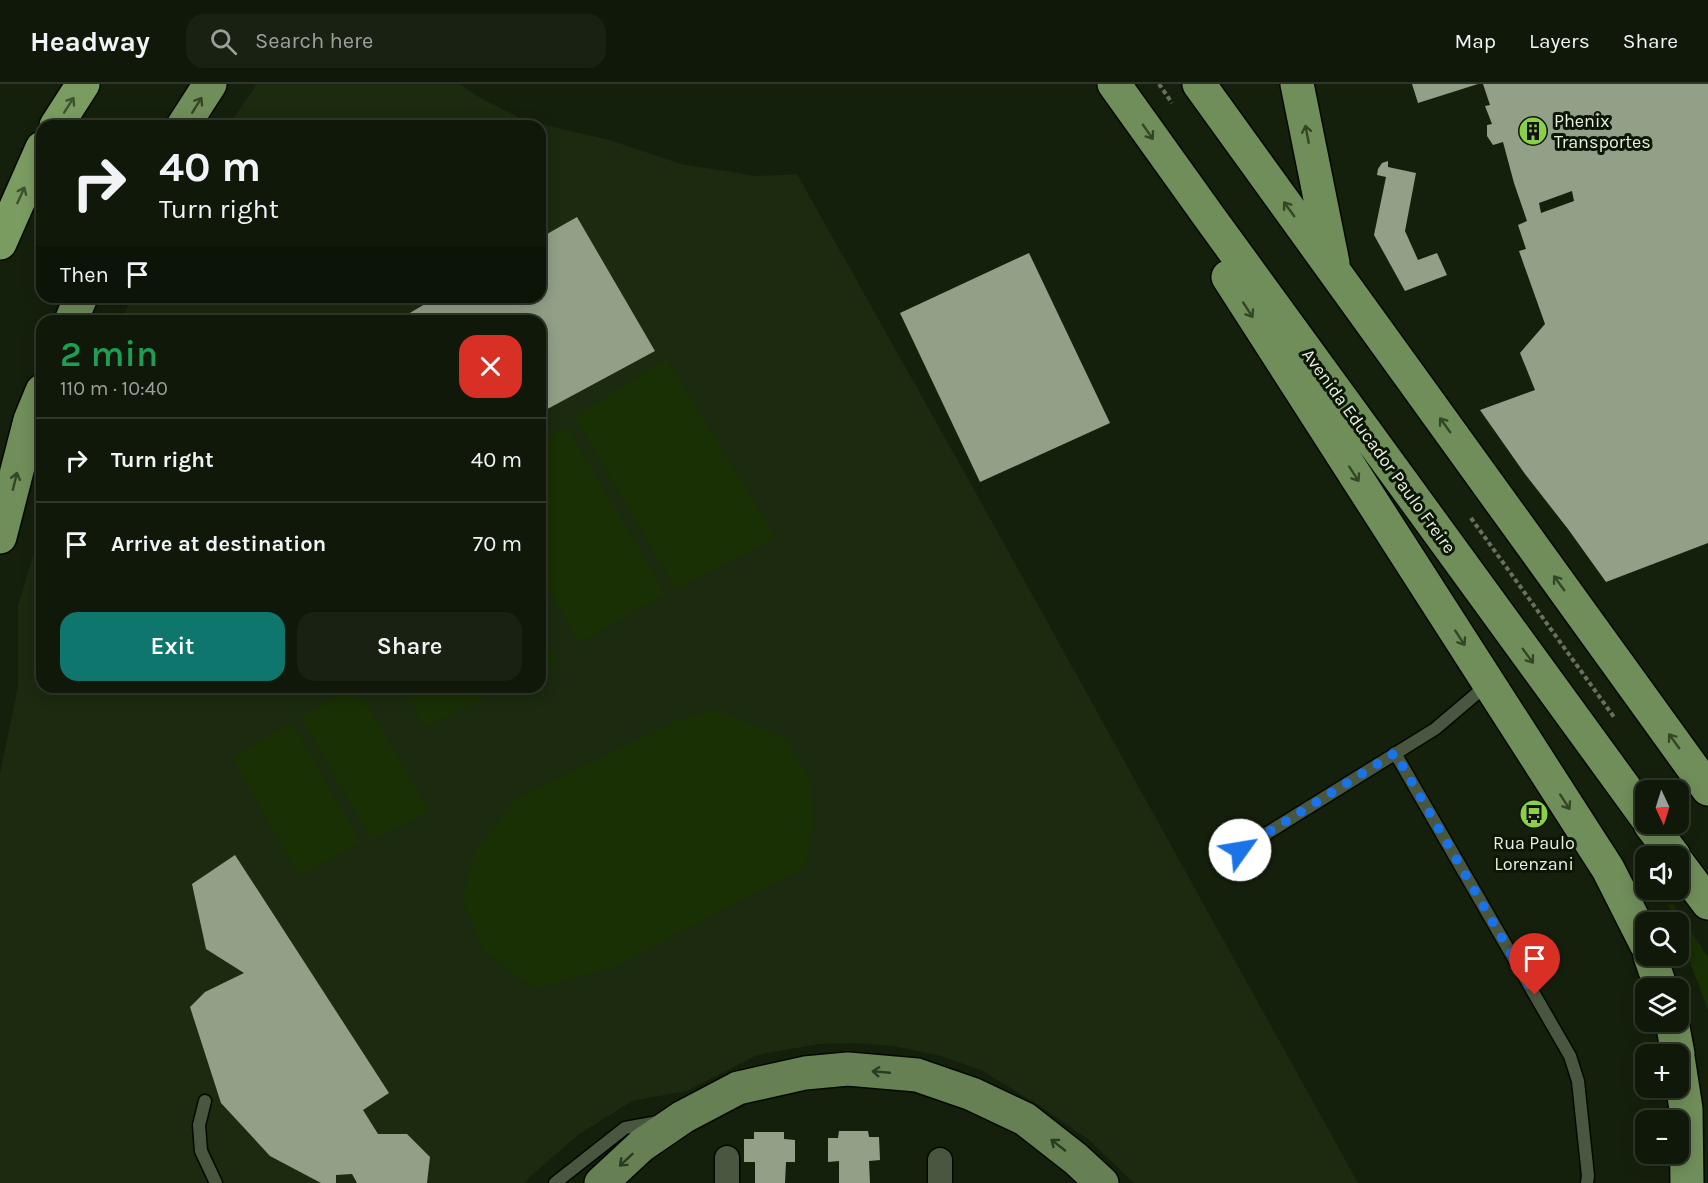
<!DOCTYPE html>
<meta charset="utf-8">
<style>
body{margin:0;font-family:Karla,sans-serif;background:#192112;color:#f1f3f6;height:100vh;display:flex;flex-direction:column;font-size:22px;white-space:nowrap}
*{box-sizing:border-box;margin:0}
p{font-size:20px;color:#9ca09c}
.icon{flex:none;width:33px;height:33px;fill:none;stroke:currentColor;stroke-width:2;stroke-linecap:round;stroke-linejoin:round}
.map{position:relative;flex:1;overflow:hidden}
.panel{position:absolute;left:36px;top:231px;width:510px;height:378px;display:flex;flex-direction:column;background:#101809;border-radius:18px;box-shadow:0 3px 15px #0003,0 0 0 2px #30372a}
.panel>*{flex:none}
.hud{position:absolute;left:36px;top:36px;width:510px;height:183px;border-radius:18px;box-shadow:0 3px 15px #0003,0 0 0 2px #30372a;background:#101809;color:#f1f3f6;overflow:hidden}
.needle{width:39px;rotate:176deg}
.buttons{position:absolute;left:1635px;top:696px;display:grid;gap:12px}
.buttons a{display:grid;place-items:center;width:54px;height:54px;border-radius:12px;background:#101809;box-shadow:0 3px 15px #0003,0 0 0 2px #30372a;font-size:30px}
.pin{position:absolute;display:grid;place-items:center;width:51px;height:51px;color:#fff;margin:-62px -26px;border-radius:50% 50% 50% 0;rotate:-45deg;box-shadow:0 0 6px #0007}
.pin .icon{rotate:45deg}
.me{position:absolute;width:66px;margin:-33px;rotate:58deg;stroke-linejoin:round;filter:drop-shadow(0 0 4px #0008)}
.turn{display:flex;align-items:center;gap:21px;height:126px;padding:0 24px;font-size:27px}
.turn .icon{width:78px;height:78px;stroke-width:2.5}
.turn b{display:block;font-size:42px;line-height:51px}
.then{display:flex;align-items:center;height:57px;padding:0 24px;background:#0003;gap:12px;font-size:22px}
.round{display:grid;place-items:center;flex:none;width:63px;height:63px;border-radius:18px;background:#192112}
.summary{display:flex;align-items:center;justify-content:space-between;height:102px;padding:0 24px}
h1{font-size:36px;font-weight:600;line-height:45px;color:#1e9e55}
.action{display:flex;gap:12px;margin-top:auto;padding:12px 24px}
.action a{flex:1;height:69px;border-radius:18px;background:#0f766e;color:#fff;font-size:24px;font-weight:600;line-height:69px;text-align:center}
.action a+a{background:#192112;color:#f1f3f6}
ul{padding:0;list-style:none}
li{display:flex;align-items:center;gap:18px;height:84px;padding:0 24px;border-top:2px solid #30372a}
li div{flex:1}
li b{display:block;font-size:22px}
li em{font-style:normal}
header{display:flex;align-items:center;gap:36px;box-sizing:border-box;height:84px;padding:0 30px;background:#101809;border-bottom:2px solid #30372a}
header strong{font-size:28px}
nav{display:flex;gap:33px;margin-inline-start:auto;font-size:21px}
.search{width:420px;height:54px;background:#192112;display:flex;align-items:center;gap:15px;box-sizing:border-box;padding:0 21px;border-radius:18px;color:#9ca09c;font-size:22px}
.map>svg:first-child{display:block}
</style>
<header>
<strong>Headway</strong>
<div class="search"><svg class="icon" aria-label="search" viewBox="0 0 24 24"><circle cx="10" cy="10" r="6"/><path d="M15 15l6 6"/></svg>Search here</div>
<nav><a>Map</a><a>Layers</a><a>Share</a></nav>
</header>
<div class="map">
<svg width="1708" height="1099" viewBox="0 0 1708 1099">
<rect width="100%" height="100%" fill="#15200c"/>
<path fill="#1c2a10" d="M257 0H460L477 12 524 36 609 56 681 80 756 92 797 90 972 402 1358 1099H1134L1089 1056 1043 1024 983 987 941 972 893 962 857 959 819 960 757 971 687 1007 632 1017 578 1051 531 1092 525 1099H0V689L18 603V522L42 442V603H540V237H122L131 213H540V42H228Z"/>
<path fill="#192f04" d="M667 274 776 454 676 505 575 333Z
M567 343 666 510 579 559 540 490V357Z
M540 548 559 578 540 588Z
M354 603H357L430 727 372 757 301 633Z
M403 603H483L488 612 425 644Z
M719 626 785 654 811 696 813 741 804 784 612 884 535 905 483 867 462 815 475 766 515 715 682 634Z
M292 638 361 759 299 792 232 674Z
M1673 820 1708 873V926L1679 849 1678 838H1675L1668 821Z"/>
<path fill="#92a088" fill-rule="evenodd" d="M1412 0H1478L1418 19Z
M1483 0H1708V459L1606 498 1568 445 1525 390 1480 326 1535 306 1520 269 1545 240 1519 167 1526 165 1518 141 1527 137 1514 99 1503 58 1493 61 1487 52V41L1492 40 1485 22 1490 21ZM1572 107 1574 117 1541 129 1539 119Z
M1388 77V83L1416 89 1405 147 1418 176 1437 169 1447 191 1405 207 1374 151 1386 93 1377 91 1378 85 1382 79Z
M577 133 655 267 540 329V237H396L437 213H540V154Z
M1029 169 1110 339 980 398 900 229Z
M235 771 389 1009 363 1026 378 1050H407L430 1073 427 1099H357L352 1090 336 1091V1099H321L270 1072 221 1019 190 923 205 908 244 889 206 865 192 800Z
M839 1047H868L869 1053H879L880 1076 869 1077 870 1099H839V1077L828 1078V1054H838Z
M754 1048H784V1055L795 1056V1078H786L785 1099H755V1078H744V1055H754Z"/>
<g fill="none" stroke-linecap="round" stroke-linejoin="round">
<g stroke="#030900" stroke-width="15">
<path id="service" d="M1395 669 1570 972 1578 997 1588 1092 1587 1099
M1240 766 1435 645 1488 600
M205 1017 199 1041 201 1067 216 1099
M555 1099 625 1044 658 1038"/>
</g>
<g stroke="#030900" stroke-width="27">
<path id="minor" d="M727 1099V1074
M940 1099V1076"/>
</g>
<g stroke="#030900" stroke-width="36">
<path id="primary" d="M601 1099 642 1061 683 1033 738 1004 805 989 848 985 917 991 972 1010 1025 1035 1076 1075 1102 1099"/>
</g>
<g stroke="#030900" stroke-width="36">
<path id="trunk" d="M1114 0 1210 134 1646 733
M1199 0 1708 705
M1297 0 1333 179
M183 42 210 0
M1228 193 1608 785 1646 860
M71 237 81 213
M0 453 30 336 42 307
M1650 740 1674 772
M1678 779 1708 819
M1650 872 1661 904
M1672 938 1678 970
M1678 973 1686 1025 1687 1099"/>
</g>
<g stroke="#030900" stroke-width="36">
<path id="motorway" d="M56 42 83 0
M0 159 42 64"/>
</g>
<path stroke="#687160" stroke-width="4" stroke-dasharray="4.5 3" stroke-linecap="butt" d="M1159 0 1172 19
M1471 434 1614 633"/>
<use href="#service" stroke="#495640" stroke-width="12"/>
<use href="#minor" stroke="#495640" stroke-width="24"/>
<use href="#primary" stroke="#668054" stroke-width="33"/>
<use href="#trunk" stroke="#708e5a" stroke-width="33"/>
<use href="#motorway" stroke="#7a9c61" stroke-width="33"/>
</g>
<defs><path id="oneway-shaft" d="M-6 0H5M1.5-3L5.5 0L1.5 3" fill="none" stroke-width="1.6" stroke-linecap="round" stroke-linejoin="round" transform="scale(1.5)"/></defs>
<g stroke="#3d522e">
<use href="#oneway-shaft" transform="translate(69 21) rotate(-57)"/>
<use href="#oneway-shaft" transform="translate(21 111) rotate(-66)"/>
</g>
<g stroke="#344626">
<use href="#oneway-shaft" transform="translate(197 21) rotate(-58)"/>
<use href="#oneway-shaft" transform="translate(1148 48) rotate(55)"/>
<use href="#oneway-shaft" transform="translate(1307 50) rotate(-101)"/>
<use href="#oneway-shaft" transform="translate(1289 125) rotate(-126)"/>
<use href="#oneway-shaft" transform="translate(1248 226) rotate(57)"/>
<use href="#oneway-shaft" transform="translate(1445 341) rotate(-126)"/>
<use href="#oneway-shaft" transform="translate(1354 390) rotate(57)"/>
<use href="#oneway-shaft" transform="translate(15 397) rotate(-76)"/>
<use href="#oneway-shaft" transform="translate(1559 499) rotate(-126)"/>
<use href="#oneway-shaft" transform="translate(1460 554) rotate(57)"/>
<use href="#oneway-shaft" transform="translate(1528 572) rotate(54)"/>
<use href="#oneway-shaft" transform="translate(1674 657) rotate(-126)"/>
<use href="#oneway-shaft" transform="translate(1565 718) rotate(57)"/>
</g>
<g stroke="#2c3b20">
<use href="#oneway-shaft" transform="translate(881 988) rotate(-175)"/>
<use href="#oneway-shaft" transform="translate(1058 1061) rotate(-142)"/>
<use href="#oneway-shaft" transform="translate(626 1076) rotate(137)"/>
</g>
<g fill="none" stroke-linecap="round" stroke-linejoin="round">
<path stroke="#1a73e8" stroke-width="10" stroke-dasharray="0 18" d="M1240 766 1395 669 1535 911"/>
</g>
<defs>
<g id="building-disc" transform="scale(1.5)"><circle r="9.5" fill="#89cf48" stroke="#0c1604"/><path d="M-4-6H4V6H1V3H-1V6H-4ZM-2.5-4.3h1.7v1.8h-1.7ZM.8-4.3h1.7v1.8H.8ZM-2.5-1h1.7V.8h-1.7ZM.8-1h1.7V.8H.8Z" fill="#111"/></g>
<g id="bus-disc" transform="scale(1.5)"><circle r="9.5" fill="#89cf48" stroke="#0c1604"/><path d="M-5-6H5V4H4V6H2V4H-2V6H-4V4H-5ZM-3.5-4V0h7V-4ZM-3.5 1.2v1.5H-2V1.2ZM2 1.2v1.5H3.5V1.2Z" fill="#111"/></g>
</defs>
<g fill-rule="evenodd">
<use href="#building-disc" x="1533" y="47"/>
<use href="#bus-disc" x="1534" y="730"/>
</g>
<g text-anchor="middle" stroke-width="6" stroke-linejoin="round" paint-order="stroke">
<g font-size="18" fill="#e8efe2" stroke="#0c1604" text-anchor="start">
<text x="1554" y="43">Phenix<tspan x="1554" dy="21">Transportes</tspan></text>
<text x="1534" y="765" text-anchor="middle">Rua Paulo<tspan x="1534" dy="21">Lorenzani</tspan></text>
</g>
<g font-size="18" fill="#e8efe2" stroke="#0c1604">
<text transform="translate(1379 367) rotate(54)" y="6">Avenida Educador Paulo Freire</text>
</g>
</g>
</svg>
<div class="buttons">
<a><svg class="needle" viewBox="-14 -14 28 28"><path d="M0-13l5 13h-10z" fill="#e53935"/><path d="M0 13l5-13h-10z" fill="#9ca09c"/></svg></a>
<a><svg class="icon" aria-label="sound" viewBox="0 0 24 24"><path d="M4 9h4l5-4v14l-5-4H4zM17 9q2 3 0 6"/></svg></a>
<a><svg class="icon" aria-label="search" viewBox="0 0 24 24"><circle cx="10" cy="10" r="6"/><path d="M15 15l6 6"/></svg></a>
<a><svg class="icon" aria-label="layers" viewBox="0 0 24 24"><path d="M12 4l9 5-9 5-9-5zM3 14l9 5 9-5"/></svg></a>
<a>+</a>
<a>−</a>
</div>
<div class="pin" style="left:1535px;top:911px;background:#d93025"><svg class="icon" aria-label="arrive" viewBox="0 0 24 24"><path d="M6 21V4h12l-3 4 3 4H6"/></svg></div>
<svg class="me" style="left:1240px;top:766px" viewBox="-20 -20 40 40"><circle r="19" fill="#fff"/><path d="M0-13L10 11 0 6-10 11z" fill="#1a73e8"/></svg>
<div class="hud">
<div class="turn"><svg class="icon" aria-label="right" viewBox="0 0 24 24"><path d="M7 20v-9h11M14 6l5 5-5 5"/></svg><div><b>40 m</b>Turn right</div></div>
<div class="then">Then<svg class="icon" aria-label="arrive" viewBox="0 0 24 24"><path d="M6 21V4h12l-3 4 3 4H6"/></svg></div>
</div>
<section class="panel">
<div class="summary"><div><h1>2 min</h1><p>110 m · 10:40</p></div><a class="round" style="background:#d93025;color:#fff"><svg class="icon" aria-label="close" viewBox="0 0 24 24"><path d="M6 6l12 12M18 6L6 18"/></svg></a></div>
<ul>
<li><svg class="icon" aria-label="right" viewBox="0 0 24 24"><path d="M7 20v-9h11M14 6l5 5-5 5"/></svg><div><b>Turn right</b></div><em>40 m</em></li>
<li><svg class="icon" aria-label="arrive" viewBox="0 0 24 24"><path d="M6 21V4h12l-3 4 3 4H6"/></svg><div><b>Arrive at destination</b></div><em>70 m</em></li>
</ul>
<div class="action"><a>Exit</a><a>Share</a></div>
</section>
</div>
